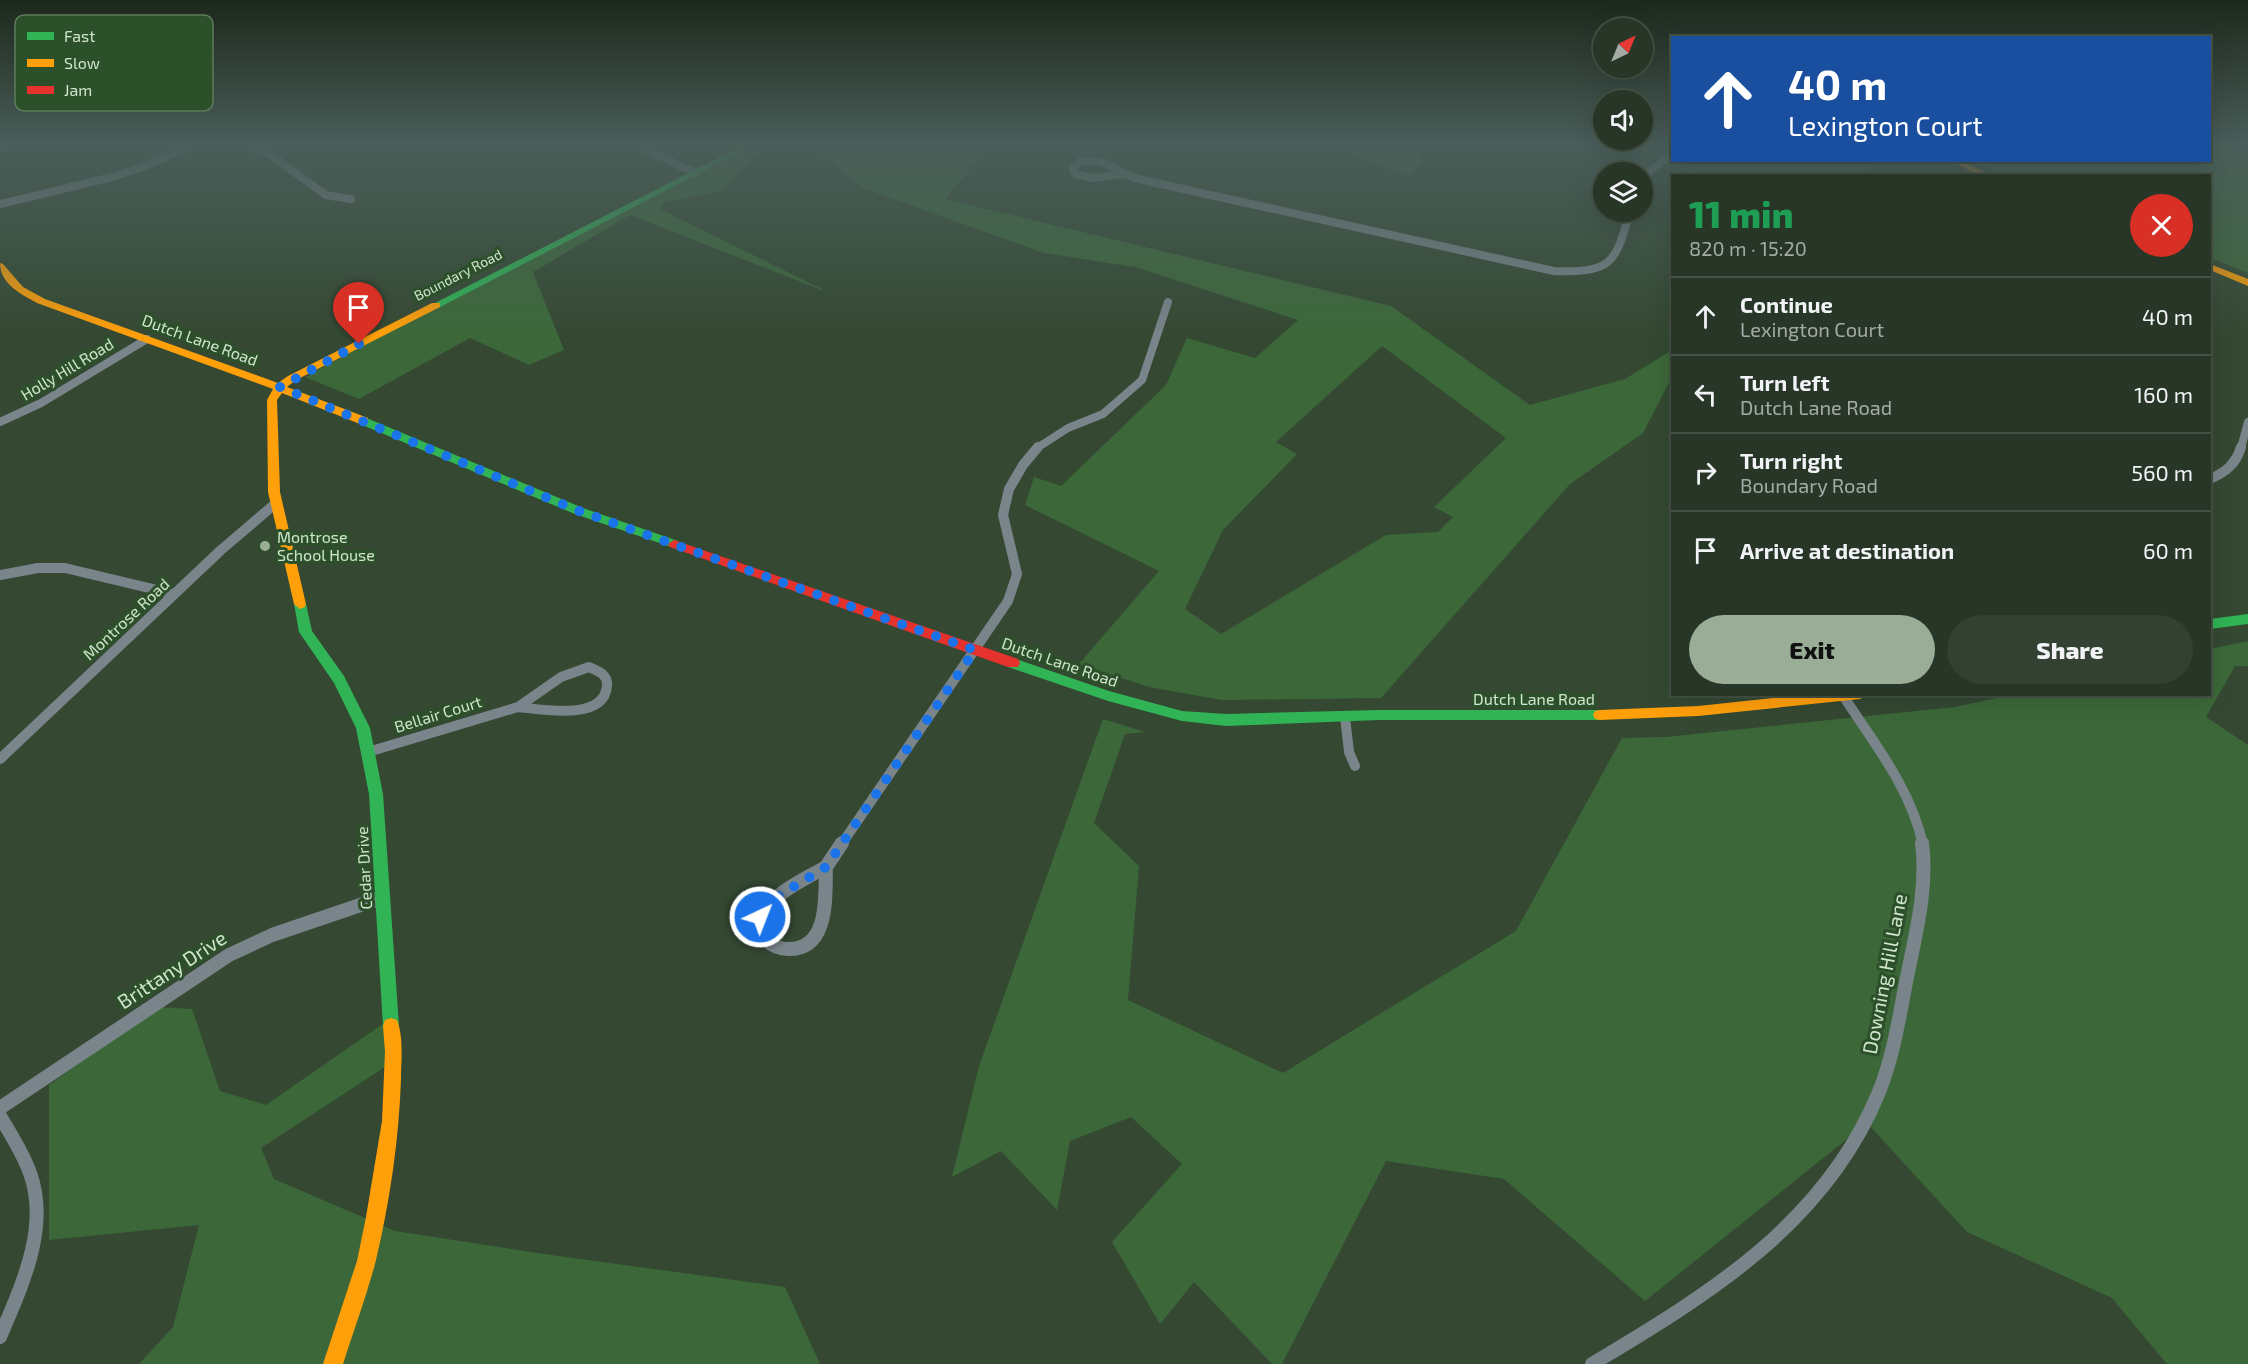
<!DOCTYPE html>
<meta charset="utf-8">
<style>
body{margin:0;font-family:"Exo 2",sans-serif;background:#334132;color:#f1f3f6;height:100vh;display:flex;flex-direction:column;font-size:22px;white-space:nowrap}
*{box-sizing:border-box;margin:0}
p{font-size:20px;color:#a4aba7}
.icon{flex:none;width:33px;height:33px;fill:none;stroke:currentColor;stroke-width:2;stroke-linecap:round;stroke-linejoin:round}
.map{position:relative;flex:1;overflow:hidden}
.details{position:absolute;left:1671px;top:174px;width:540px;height:522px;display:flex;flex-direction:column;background:#273626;border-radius:0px;box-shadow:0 6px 24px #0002,0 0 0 2px #435043}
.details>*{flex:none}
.top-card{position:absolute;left:1671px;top:36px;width:540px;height:126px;border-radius:0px;box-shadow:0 6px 24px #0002,0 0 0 2px #435043;background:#1a4fa0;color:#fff;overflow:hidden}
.needle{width:39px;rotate:43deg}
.tools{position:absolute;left:1593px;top:18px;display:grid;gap:12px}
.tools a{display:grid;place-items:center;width:60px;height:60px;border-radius:50%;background:#273626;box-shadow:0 6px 24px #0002,0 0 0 2px #435043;font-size:30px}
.pin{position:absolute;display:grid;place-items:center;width:51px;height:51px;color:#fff;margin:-62px -26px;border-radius:50% 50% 50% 0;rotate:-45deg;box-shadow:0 0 6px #0007}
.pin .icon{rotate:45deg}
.me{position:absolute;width:66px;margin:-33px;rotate:43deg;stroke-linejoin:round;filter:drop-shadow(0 0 4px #0008)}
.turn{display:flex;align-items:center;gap:21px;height:126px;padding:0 18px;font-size:27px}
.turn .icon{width:78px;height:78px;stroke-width:2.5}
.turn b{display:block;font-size:42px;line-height:51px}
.round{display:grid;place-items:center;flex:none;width:63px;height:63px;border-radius:32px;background:#334132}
.headline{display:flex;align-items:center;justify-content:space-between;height:102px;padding:0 18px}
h1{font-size:36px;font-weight:800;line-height:45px;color:#1e9e55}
.primary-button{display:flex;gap:12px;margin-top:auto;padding:12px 18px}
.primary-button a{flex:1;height:69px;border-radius:36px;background:#99ad97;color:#111;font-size:24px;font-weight:800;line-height:69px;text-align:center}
.primary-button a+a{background:#334132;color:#f1f3f6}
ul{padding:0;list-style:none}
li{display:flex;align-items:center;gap:18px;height:78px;padding:0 18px;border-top:2px solid #435043}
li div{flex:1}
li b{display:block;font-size:22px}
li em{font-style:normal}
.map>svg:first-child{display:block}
</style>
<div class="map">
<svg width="2248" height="1364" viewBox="0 0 2248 1364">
<rect width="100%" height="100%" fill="#344832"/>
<path fill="#3c6839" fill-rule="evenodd" d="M747 146H779L756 154 723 191 665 202 660 209 832 294 630 215 533 272 564 350 529 365 470 338 359 399 305 377 409 320Z
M799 146H990L945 199 1391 306 1530 405 1625 379 1672 350V377L1643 433 1570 484 1381 698 1222 700 1149 687 1079 664 1159 571 1025 505 1034 477 1061 486 1166 385 1187 338 1255 358 1298 320 1135 267 1044 253 860 187 822 153ZM1382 346 1506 438 1434 507 1453 517 1438 532 1386 535 1221 634 1185 609 1223 530 1297 454 1276 442Z
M1334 146H1413L1423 161 1409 176Z
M2210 146H2248V273L2210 258V176L2009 175 1972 161 2120 160 2133 163 2135 160H2210Z
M1704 161V160L1875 161 1861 175H1679Z
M2248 641V666H2235L2206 717 2248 745V1364H2167L2112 1298 1967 1232 1867 1123 1645 1301 1504 1179 1386 1161 1282 1364H1272L1194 1282 1160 1324 1112 1242 1182 1164 1131 1117 1070 1141 1057 1210 1001 1151 952 1177 979 1066 1103 719 1145 732 1125 734 1094 823 1139 866 1128 1000 1283 1073 1516 931 1622 738 1666 737 1955 707 2011 695 2210 694V649Z
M158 1007 192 1009 220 1091 266 1105 387 1021 388 1065 261 1148 274 1179 395 1231 537 1253 785 1287 820 1364H139L173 1327 199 1225 49 1240V1085Z"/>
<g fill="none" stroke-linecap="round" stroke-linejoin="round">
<path stroke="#7a848b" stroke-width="8" d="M248 146 272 156 326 195 351 199
M640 146 695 173
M0 148 8 146
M1124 174 1093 178 1075 174 1073 168 1081 161H1100L1134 178 1554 271C1613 273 1615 263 1630 212
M1642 178 1672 153
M0 204 112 177 145 166 191 146
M0 422 41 403 147 339
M1037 448 1068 428 1103 414 1142 380 1168 302
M2241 448 2248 422"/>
<path stroke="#7a848b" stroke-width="10" d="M2210 479C2226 472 2236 464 2241 447
M0 575 38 568H65L174 594
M589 667C598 671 608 674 607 686 604 722 540 709 518 707L561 677Z
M1842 694C1873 742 1911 788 1923 845
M1345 717 1349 752 1355 766
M368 752 518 707
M0 759 221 550 276 503
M841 845 1008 601 1017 574 1003 515 1009 489 1023 465 1038 447"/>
<path stroke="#7a848b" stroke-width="14" d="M826 867 842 843
M826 867C825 895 830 950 788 949 774 949 765 941 758 930 765 895 798 883 826 867Z
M0 1108 229 955 272 935 381 898
M0 1116C11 1135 23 1153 30 1173 50 1228 21 1287 0 1337
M1592 1364C1709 1294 1825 1224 1879 1092 1893 1057 1899 1019 1906 982 1915 936 1928 890 1922 843"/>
<path fill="#30b455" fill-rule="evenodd" d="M741 146H752L440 307H432L431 305Z
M364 417 583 508 678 541 680 544 674 548 575 514 360 424V418Z
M300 599 306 604 312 631 344 676 370 728 383 794 399 1026 397 1032 391 1034 385 1032 383 1026 369 794 356 728 334 683 299 632 294 604Z
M2248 614V624L2210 629V619Z
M1013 658 1109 691 1182 711 1226 714 1379 710H1600L1605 711 1607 715 1605 719 1600 720H1379L1226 726 1182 721 1108 701 1008 667 1006 663 1008 659Z"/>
<path fill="#ff9f0a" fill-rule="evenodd" d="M1949 160H1961L1992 176H1980Z
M0 263 3 264 23 287 45 299 278 383 288 376 432 303H440V307L296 380 287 387 368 418V424H360L282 393 277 400 280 492 306 604 305 607 300 609 294 604 268 492 267 400 273 389 37 303C21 294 0 284 0 263Z
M2210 264 2248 279V286L2210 270Z
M1809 694H1867L1860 699 1698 716 1600 720 1595 719 1593 715 1595 711 1600 710 1698 706Z
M391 1018 397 1020C404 1038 401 1061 401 1079 399 1139 390 1201 376 1260 367 1295 354 1329 343 1364H323L357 1261 366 1217 382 1121 385 1052 383 1026 385 1020Z"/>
<path fill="#e5322d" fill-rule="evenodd" d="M674 540 1018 659 1020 663 1018 667H1008L670 547 668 544Z"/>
</g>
<linearGradient id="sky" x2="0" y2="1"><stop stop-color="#1d281c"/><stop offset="0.43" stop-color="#4a5e5a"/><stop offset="1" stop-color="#4a5e5a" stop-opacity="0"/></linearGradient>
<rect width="2248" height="337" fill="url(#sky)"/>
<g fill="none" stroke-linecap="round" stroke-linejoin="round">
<path stroke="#1a73e8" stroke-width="10" stroke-dasharray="0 18" d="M359 344 280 387 579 511 975 650 826 867 772 900 760 917"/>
</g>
<circle fill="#99ad97" stroke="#2c502a" stroke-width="2" cx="265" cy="546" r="6"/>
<g text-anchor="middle" stroke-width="6" stroke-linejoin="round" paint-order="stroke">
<g font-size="14" fill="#d0e4ce" stroke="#2c502a">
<text transform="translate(458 275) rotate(-27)" y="5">Boundary Road</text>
</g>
<g font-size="16" fill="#d0e4ce" stroke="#2c502a">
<text transform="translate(200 340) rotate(20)" y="6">Dutch Lane Road</text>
<text transform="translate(67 369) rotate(-31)" y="6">Holly Hill Road</text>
<text transform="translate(126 619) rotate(-43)" y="6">Montrose Road</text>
<text transform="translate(1060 662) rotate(19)" y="6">Dutch Lane Road</text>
<text x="1534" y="705">Dutch Lane Road</text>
<text transform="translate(438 714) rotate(-17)" y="6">Bellair Court</text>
<text transform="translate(364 868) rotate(-93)" y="6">Cedar Drive</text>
</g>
<g font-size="16" fill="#d0e4ce" stroke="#2c502a" text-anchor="start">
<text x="277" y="543">Montrose<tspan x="277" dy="18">School House</tspan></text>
</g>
<g font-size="20" fill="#d0e4ce" stroke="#2c502a">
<text transform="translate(172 970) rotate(-33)" y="7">Brittany Drive</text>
<text transform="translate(1885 974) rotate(-79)" y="7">Downing Hill Lane</text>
</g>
</g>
<rect x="15" y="15" width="198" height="96" rx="9" fill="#2c502a" stroke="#5d7c5b" stroke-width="1.5"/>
<rect x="27" y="32" width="27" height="8" fill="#30b455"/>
<rect x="27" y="59" width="27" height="8" fill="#ff9f0a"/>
<rect x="27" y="86" width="27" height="8" fill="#e5322d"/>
<g font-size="16" fill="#d0e4ce">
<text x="64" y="42">Fast</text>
<text x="64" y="69">Slow</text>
<text x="64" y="96">Jam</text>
</g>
</svg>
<div class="tools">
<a><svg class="needle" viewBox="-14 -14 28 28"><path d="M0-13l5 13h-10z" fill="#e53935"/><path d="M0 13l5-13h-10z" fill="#a4aba7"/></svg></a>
<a><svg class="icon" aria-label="sound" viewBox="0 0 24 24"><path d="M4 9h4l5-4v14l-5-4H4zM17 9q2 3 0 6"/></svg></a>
<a><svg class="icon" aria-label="layers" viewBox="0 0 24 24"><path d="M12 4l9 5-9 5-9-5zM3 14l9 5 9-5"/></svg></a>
</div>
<div class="pin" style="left:359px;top:344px;background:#d93025"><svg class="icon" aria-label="arrive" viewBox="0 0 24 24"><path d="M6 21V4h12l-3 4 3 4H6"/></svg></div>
<svg class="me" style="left:760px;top:917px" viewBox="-20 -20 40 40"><circle r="17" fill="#1a73e8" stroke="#fff" stroke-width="3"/><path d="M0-11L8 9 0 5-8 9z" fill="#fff"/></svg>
<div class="top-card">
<div class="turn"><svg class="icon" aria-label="ahead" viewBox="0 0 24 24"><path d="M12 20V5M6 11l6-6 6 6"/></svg><div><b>40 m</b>Lexington Court</div></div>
</div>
<section class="details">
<div class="headline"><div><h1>11 min</h1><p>820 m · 15:20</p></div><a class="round" style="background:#d93025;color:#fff"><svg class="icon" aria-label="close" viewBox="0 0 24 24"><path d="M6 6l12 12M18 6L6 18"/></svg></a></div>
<ul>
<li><svg class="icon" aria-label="ahead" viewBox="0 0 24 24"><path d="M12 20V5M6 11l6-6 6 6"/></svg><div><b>Continue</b><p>Lexington Court</p></div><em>40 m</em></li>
<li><svg class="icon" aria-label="left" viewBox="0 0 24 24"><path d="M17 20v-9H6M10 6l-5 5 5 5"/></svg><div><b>Turn left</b><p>Dutch Lane Road</p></div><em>160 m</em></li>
<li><svg class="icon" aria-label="right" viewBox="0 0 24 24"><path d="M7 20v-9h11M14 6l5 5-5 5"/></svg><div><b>Turn right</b><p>Boundary Road</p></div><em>560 m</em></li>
<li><svg class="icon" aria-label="arrive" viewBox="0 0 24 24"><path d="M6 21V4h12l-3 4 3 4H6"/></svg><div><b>Arrive at destination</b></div><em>60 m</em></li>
</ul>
<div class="primary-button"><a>Exit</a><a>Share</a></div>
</section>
</div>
